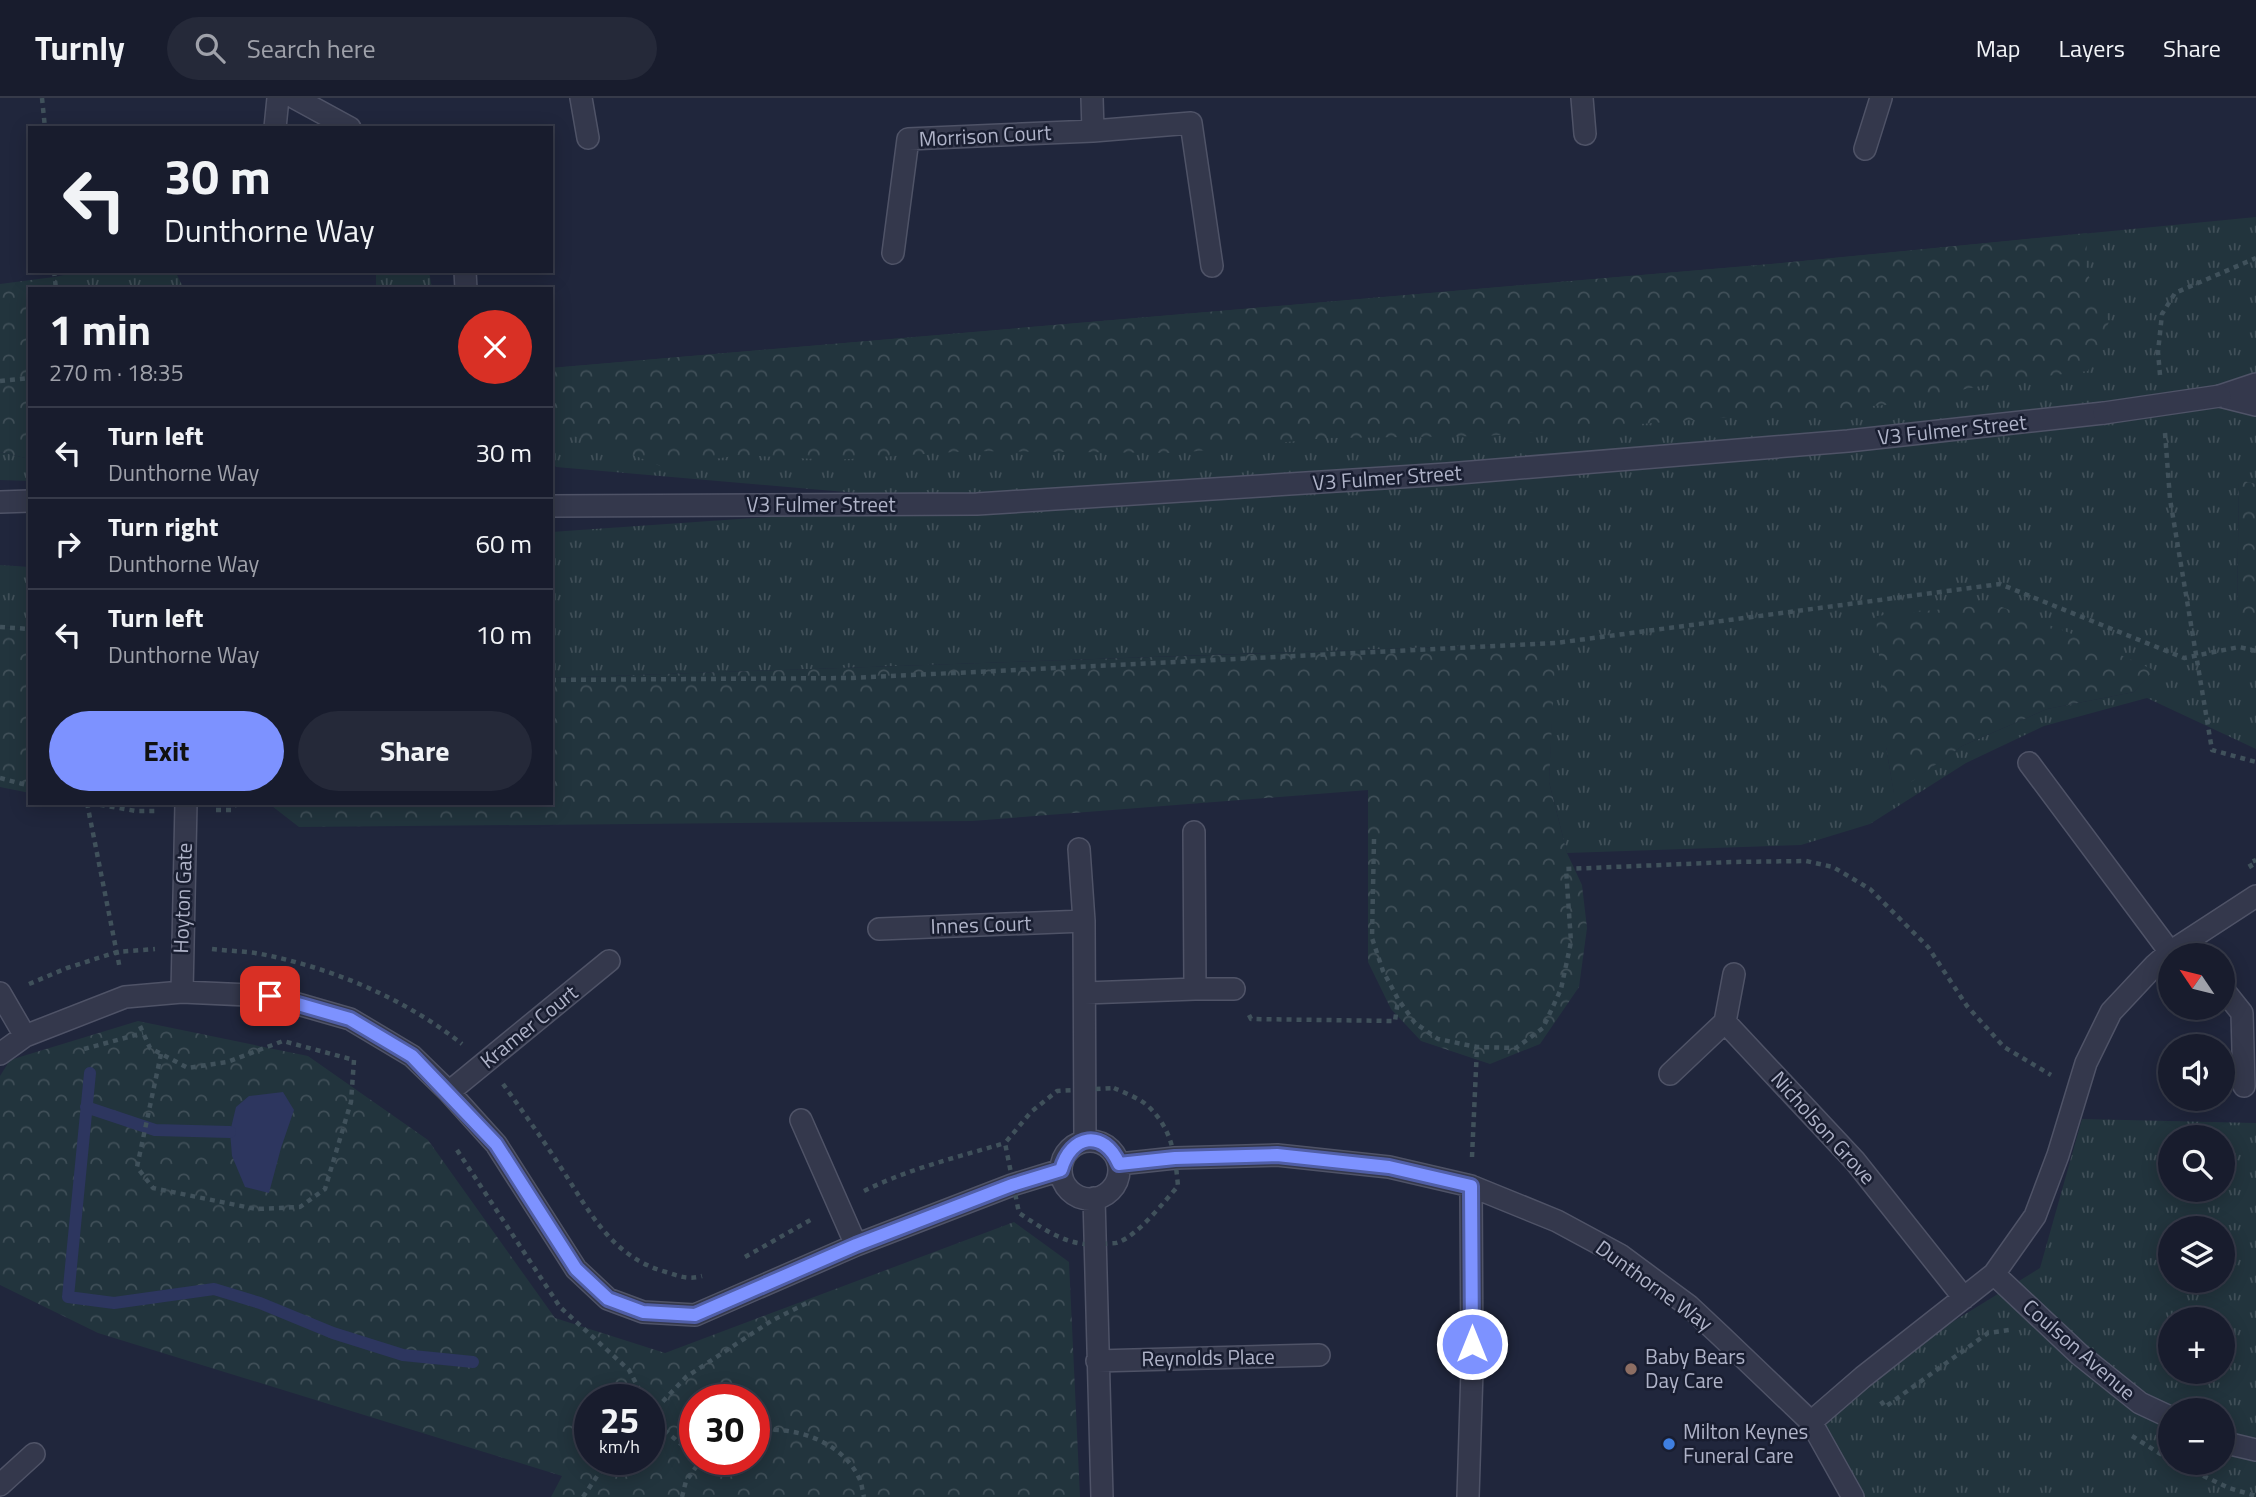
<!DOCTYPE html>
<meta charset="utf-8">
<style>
body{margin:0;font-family:"Titillium Web",sans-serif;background:#252939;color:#f1f3f6;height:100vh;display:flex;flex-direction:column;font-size:26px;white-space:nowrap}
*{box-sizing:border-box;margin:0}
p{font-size:23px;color:#9fa1aa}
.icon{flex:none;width:38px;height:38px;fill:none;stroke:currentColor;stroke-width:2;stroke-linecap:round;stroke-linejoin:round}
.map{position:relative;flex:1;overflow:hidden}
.panel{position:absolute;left:28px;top:189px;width:525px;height:518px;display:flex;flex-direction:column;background:#181c2d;border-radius:0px;box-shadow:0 4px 18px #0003,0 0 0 2px #363a49}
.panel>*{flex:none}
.hud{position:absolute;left:28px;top:28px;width:525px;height:147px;border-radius:0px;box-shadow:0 4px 18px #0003,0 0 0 2px #363a49;background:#181c2d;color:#f1f3f6;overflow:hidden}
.needle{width:46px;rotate:305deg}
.tools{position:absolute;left:2158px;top:845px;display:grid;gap:14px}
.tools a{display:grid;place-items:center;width:77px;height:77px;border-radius:50%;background:#181c2d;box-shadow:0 4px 18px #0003,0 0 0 2px #363a49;font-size:35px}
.speed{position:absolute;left:574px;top:1286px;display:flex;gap:14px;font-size:35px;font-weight:700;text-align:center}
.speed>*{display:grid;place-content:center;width:91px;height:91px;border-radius:50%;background:#181c2d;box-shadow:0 4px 18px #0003,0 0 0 2px #363a49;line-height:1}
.speed small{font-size:18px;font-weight:400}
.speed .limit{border:10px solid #d22;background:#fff;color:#111}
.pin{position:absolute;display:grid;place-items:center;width:60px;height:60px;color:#fff;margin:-30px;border-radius:14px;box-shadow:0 4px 10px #0006}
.me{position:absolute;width:77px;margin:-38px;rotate:0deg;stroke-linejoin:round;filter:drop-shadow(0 0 5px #0008)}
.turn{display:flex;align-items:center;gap:24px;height:147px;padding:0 21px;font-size:32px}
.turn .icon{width:91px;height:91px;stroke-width:2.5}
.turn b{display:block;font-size:49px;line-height:60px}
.round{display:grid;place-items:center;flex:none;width:74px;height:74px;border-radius:37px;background:#252939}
.overview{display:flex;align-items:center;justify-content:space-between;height:119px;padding:0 21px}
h1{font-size:42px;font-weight:700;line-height:52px}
.primary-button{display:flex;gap:14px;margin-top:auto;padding:14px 21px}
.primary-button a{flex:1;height:80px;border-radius:42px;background:#7d92ff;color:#111;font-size:28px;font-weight:700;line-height:80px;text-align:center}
.primary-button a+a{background:#252939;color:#f1f3f6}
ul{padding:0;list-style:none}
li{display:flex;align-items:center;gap:21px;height:91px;padding:0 21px;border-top:2px solid #363a49}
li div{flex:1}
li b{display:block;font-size:26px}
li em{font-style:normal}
header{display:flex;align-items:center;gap:42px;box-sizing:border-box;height:98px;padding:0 35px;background:#181c2d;border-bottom:2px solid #363a49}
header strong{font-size:33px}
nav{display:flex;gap:38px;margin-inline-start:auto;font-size:24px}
.search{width:490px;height:63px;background:#252939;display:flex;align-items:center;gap:18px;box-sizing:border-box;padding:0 24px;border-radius:38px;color:#9fa1aa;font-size:26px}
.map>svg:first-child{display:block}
</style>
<header>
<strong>Turnly</strong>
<div class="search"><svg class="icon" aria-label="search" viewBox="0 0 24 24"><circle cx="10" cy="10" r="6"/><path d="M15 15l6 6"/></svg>Search here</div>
<nav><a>Map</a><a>Layers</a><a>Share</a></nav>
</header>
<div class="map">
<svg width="2256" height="1399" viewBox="0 0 2256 1399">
<defs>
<pattern id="grass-tufts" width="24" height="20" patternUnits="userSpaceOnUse" patternTransform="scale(1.75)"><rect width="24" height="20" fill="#22343d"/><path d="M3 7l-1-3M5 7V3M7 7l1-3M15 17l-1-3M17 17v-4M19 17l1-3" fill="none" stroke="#404f58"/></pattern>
<pattern id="forest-crowns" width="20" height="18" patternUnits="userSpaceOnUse" patternTransform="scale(1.75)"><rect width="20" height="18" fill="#22343d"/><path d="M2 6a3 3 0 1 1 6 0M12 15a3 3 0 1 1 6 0" fill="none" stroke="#404f58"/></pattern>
</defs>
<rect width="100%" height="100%" fill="#20263c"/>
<path fill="url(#grass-tufts)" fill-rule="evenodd" d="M2256 119V386L2239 383 2237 512 2256 525V651L2147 600 2044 628 1966 665 1870 726 1801 747 1567 755 1549 684 1555 545 551 580V434L971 405 556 369 551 363V270L1782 165ZM2153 572 2134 594 2047 611 1962 648 1894 695 1886 649Z
M83 173H175L184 191H56L54 179Z
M376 173H429L432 191H376Z
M0 354 30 361V383L0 382Z
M0 467 30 469V531L0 529Z
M2082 1021 2256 1025V1399H1853L1811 1324 1863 1279 2040 1170ZM2170 1040H2222V1092H2170ZM2170 1130H2222V1183H2170ZM2170 1222H2222V1274H2170ZM2170 1312H2222V1365H2170Z"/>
<path fill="url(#forest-crowns)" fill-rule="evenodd" d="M2087 135 2086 172 2109 224 2088 273 2006 283 1885 307 1485 338 1326 340 1178 355 969 353 835 362 740 357 663 369 598 343 551 334V270L1782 165Z
M54 179 56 191H30V361L0 354V186Z
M2239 382 2256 386V525L2237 513Z
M1994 506 2085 541 2154 572 2134 594 2047 611 1962 648 1894 696 1886 649 1876 518Z
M0 529 30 531V695L0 689Z
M1556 545 1549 684 1567 755 1582 787 1587 830 1579 889 1540 946 1490 966 1421 943 1391 911 1368 864V692L972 723 299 729 268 705H551V580Z
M138 923 308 958 428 1042 555 1220 665 1255 1014 1124 1069 1164 1080 1399H551L562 1378 98 1235 0 1187V978L10 962ZM590 1302H649V1362H590ZM695 1302H754V1362H695Z"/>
<path fill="#2d365f" d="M283 994 294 1012 281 1050 269 1095 245 1089 232 1058 230 1034 236 1009 249 998Z"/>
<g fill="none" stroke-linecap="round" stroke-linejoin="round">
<path stroke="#2d365f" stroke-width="12" d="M90 975 68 1199 114 1205 214 1191 260 1205 333 1235 403 1257 473 1264
M86 1009 155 1032 230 1034"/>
<g stroke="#4f5367" stroke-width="24">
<path id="minor" d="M295 0 350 30
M581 0 588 40
M1582 0 1585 36
M275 30 278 0
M1093 33 1191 25 1212 168
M1865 51 1881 0
M893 155 908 41 1093 33 1092 0
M465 173 466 191
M2220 298 2256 286
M2220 298 2256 307
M0 404 30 403
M551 408 977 406 1447 376 1848 343 2104 315
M2029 665 2170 854
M1079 751 1084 823 1085 1043
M879 831 1084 823
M2222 890 2242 915 2244 988
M1195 891H1234
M182 894 186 705
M0 895 25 938
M1085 895 1195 891 1194 734
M1725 924 1734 876
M0 956 25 938 125 899 182 894 270 898 350 921 412 958 449 994 496 1046 576 1171 608 1201 643 1214 695 1217 856 1147 1012 1087 1061 1072
M1670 976 1725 924 1855 1063 1964 1200
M449 994 609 863
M801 1022 856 1147
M1061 1072a29 29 0 1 1 58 0a29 29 0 1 1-58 0Z
M1119 1066 1175 1060 1277 1057 1389 1069 1471 1088 1557 1123 1620 1157 1689 1208 1721 1238 1811 1324 1853 1399
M1094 1100 1102 1399
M1994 1176 2080 1257 2140 1305 2170 1319
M1097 1263 1319 1257
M1811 1324 1863 1279 1994 1176 2035 1118 2058 1057 2086 965 2111 914 2155 867 2170 854 2256 798
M2222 1344 2256 1352
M0 1387 34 1356
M1468 1399 1472 1272 1471 1088"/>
</g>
<path stroke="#40515b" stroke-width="4.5" stroke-dasharray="5 5" stroke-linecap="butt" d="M42 0 45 30
M54 173 56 191
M2160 277 2158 254 2162 216 2175 195 2256 160
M0 283 30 280
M2165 335 2170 401 2212 652 2256 664
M0 529 30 531
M551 582 853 580 1556 545 2000 486 2184 560 2239 549 2256 553
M0 680 30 688
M87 705 120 871
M90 705 136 713H158
M216 712H231L237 705
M1374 741 1372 840 1383 873 1398 901 1415 925 1438 941 1477 949 1516 950 1543 930 1561 891 1571 844 1566 771 1731 764 1806 763 1833 769 1870 791 1928 849 1967 908 2004 949 2051 977
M2252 770 2249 765 2256 762
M212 851C228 853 245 853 261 856 332 870 404 900 462 946
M29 886 67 870 117 854 155 851
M1249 917 1251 921 1395 923 1398 902
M140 928 150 950 188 970 227 964 283 943 354 962
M84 951 143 935
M161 956 137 1069 153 1090 256 1111 300 1109 325 1091 351 1004 354 962
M503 986C521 1011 539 1036 556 1062 587 1108 608 1158 666 1174 679 1178 688 1182 702 1178
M1114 990C1125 995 1139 1000 1148 1008 1172 1031 1175 1056 1178 1088 1164 1104 1139 1136 1119 1144 1115 1146 1108 1145 1103 1146 1070 1150 1046 1133 1019 1115L1005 1045 1031 1014 1057 993Z
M457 1052 560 1209 629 1272 640 1293V1302
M1472 1059 1477 949
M864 1093C908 1071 958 1059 1005 1045
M745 1159 814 1120
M1881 1303 1885 1309 1988 1235 2009 1232
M649 1318 686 1279 771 1223 807 1205
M649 1319 695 1358
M754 1333C792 1327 840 1342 858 1378 862 1384 862 1392 864 1399
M2132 1338 2170 1362
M2176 1365 2229 1390 2256 1398
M583 1399 608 1362
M682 1399 686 1383 701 1362"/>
<use href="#minor" stroke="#34384c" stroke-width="21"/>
<g stroke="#4f5367" stroke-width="24" stroke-linecap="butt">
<path id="minor-bridge" d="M2104 315 2220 298"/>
</g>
<use href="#minor-bridge" stroke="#34384c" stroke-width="21"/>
</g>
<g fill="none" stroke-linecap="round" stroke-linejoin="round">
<g stroke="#515fa6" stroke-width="18">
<path id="route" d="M270 898 350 921 412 958 496 1046 576 1171 608 1201 643 1214 695 1217 856 1147 1012 1087 1061 1072C1071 1036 1104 1031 1119 1066L1175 1060 1277 1057 1389 1069 1471 1088 1472 1246"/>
</g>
<use href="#route" stroke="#7d92ff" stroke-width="12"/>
</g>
<circle fill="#8d6e63" stroke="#191e31" stroke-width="2.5" cx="1631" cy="1271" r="7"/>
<circle fill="#3f7fe0" stroke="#191e31" stroke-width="2.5" cx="1669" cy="1346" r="7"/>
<g text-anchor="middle" stroke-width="5" stroke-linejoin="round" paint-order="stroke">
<g font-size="21" fill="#afb3c8" stroke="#191e31">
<text transform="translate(985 38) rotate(-3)" y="7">Morrison Court</text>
<text transform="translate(1952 332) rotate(-6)" y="7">V3 Fulmer Street</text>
<text transform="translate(1387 380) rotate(-4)" y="7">V3 Fulmer Street</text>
<text x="821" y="414">V3 Fulmer Street</text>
<text transform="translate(183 800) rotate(-88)" y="7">Hoyton Gate</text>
<text transform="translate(981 827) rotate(-2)" y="7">Innes Court</text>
<text transform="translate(529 929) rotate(-39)" y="7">Kramer Court</text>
<text transform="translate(1823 1030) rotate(48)" y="7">Nicholson Grove</text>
<text transform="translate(1654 1188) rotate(36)" y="7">Dunthorne Way</text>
<text transform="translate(2079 1252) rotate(41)" y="7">Coulson Avenue</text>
<text transform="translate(1208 1260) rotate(-1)" y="7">Reynolds Place</text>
</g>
<g font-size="21" fill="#afb3c8" stroke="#191e31" text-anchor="start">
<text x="1645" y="1266">Baby Bears<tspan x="1645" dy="24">Day Care</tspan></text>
<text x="1683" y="1341">Milton Keynes<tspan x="1683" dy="24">Funeral Care</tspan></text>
</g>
</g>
</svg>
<div class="tools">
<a><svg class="needle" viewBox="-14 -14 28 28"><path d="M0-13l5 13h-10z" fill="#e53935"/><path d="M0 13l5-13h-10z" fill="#9fa1aa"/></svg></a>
<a><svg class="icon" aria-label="sound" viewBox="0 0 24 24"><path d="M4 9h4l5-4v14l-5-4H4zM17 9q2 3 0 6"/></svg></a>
<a><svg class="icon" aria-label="search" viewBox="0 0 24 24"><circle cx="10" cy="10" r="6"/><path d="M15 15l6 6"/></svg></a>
<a><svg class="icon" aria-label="layers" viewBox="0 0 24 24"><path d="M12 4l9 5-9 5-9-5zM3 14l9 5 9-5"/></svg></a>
<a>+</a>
<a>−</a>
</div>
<div class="speed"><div>25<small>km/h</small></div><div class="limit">30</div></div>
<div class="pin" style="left:270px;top:898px;background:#d93025"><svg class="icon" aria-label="arrive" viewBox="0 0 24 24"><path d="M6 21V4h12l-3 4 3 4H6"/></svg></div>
<svg class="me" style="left:1472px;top:1246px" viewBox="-20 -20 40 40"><circle r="17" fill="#7d92ff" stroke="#fff" stroke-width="3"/><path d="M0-11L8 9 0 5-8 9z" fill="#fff"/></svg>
<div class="hud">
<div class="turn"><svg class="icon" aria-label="left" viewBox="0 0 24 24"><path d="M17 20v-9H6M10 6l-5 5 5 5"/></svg><div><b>30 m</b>Dunthorne Way</div></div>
</div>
<section class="panel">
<div class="overview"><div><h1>1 min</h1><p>270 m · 18:35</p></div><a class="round" style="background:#d93025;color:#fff"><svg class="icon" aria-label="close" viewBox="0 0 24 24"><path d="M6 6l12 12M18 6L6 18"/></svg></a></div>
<ul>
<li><svg class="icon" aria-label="left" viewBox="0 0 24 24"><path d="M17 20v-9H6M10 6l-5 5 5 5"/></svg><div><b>Turn left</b><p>Dunthorne Way</p></div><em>30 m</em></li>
<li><svg class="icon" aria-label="right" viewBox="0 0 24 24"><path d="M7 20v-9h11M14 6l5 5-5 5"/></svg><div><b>Turn right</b><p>Dunthorne Way</p></div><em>60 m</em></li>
<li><svg class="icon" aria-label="left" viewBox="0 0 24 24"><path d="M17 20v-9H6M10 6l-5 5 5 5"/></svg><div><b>Turn left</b><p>Dunthorne Way</p></div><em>10 m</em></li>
</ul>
<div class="primary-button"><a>Exit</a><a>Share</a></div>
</section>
</div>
